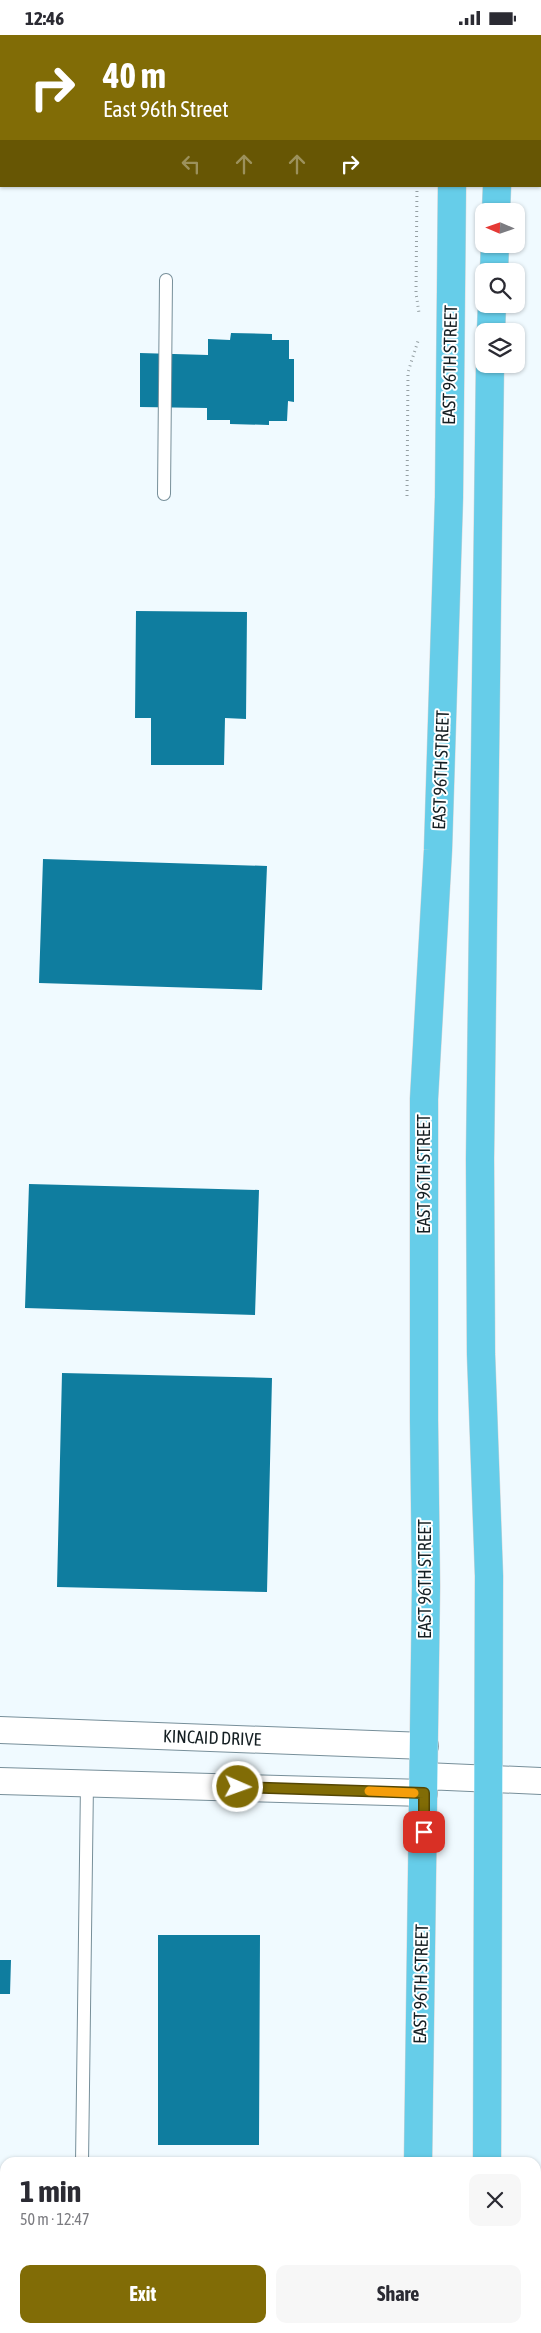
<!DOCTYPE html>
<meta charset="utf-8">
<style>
body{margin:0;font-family:"Asap Condensed",sans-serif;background:#f7f7f7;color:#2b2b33;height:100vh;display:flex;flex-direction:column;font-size:19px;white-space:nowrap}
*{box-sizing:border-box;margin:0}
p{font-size:16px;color:#7c7c81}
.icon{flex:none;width:28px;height:28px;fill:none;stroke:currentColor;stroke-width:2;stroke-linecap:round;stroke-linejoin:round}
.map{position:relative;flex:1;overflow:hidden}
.drawer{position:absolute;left:0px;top:2122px;width:541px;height:176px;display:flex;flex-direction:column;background:#fff;border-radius:15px 15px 0 0;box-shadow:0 1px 4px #0004}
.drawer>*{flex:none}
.guide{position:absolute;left:0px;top:0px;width:541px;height:152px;box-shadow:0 1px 4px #0004;background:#816c06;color:#fff;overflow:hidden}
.needle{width:32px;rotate:272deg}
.fabs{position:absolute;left:475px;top:168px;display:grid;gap:10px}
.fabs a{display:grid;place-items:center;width:50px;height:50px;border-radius:10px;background:#fff;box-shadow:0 1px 4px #0004;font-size:25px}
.pin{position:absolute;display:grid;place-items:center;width:42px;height:42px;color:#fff;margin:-21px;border-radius:10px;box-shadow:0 2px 8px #0006}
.me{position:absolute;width:55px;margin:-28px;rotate:92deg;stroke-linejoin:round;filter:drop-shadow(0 0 4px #0008)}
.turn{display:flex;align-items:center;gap:18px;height:105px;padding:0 20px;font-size:22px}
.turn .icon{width:65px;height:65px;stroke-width:2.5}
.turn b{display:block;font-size:35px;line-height:42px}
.lanes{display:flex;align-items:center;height:48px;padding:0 20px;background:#0003;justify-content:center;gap:25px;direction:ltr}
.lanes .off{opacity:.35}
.round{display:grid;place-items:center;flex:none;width:52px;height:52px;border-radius:10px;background:#f7f7f7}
.summary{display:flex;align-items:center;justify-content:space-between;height:85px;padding:0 20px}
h1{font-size:30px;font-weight:700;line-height:38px}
.action{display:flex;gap:10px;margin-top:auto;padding:10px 20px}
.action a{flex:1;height:58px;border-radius:10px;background:#816c06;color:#fff;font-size:20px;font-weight:700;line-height:58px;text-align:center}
.action a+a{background:#f7f7f7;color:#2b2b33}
.status{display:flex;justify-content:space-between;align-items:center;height:35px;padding:0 25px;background:#fff;direction:ltr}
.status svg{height:14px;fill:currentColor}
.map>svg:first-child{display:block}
</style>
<div class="status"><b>12:46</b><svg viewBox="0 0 49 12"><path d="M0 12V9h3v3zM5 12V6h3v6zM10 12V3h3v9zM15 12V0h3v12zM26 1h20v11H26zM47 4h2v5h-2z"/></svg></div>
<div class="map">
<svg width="541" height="2298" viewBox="0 0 541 2298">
<rect width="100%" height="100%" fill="#f0faff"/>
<path fill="#0f7d9f" d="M231 298 272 299V305H289V324H294V367L288 366 287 386H269V390L230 389V385H207V373L140 372V318L208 320V304L230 305Z
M136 576 247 577 246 684 225 683 224 730H151V683H135Z
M43 824 267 831 262 955 39 948Z
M29 1149 259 1155 255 1280 25 1273Z
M62 1338 272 1343 267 1557 57 1552Z
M158 1900H260L259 2110H158Z
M0 1925H11L10 1959H0Z"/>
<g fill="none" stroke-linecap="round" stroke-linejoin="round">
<g stroke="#778f9a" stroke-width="14">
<path id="service" d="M164 459 166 245
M82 2128 87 1748
M79 2298V2294"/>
</g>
<g stroke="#778f9a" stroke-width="28">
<path id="minor" d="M0 1695 425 1711
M425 1741 541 1746
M0 1746 424 1758"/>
</g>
<g stroke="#d5d6d7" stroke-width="29">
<path id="primary" d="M453 1V0
M504 1V0
M496 176 497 151
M494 236 495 209
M491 296 492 269
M418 2128 426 1551 424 1385V1064L438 815 449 462 452 151
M487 2128 489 1541 481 1319 480 1124 490 329
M415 2298V2294
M485 2298V2294"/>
</g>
<path stroke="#96a0a4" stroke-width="3" stroke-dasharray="1 4" stroke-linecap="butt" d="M419 1V0
M417 151 416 258 419 278
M407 461 408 337 419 303"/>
<use href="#service" stroke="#fff" stroke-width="12"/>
<use href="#minor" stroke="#fff" stroke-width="26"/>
<use href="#primary" stroke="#66cde9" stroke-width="28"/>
</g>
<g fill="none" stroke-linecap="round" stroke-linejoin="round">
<g stroke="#544604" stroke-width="12">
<path id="route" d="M238 1752 424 1758V1797"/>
</g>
<use href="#route" stroke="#816c06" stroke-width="9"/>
<path stroke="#f59e0b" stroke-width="9" d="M369 1756 414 1758"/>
</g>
<g text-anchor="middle" stroke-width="4" stroke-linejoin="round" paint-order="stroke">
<g font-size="18" fill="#141e22" stroke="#fff">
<text transform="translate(450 330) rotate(-89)" y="6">EAST 96TH STREET</text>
<text transform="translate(441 735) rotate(-88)" y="6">EAST 96TH STREET</text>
<text transform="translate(424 1139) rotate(-90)" y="6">EAST 96TH STREET</text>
<text transform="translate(425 1544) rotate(-90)" y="6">EAST 96TH STREET</text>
<text transform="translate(212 1703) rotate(2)" y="6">KINCAID DRIVE</text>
<text transform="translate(421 1949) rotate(-89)" y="6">EAST 96TH STREET</text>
</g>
</g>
</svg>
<div class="fabs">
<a><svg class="needle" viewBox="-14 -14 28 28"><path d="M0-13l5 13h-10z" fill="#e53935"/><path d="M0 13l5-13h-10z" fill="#7c7c81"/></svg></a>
<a><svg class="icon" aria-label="search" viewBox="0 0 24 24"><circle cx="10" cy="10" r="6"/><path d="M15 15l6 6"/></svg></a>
<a><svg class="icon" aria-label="layers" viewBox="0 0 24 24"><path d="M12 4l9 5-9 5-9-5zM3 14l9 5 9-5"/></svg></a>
</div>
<div class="pin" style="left:424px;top:1797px;background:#d93025"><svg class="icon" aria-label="arrive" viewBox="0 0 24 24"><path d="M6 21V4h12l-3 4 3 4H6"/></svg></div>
<svg class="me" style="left:238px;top:1752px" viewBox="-20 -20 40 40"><circle r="17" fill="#816c06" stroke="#fff" stroke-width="3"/><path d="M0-11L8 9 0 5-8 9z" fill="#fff"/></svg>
<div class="guide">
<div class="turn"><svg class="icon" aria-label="right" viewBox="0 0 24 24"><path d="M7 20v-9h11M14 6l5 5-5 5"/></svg><div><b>40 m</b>East 96th Street</div></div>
<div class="lanes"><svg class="icon off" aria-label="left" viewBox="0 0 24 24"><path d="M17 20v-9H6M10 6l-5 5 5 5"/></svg><svg class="icon off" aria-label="ahead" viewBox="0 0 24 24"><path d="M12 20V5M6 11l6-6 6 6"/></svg><svg class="icon off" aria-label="ahead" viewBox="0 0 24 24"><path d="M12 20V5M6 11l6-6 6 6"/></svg><svg class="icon" aria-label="right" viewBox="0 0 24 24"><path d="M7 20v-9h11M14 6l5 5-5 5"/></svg></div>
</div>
<section class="drawer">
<div class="summary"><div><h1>1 min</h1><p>50 m · 12:47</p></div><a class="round"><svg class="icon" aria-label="close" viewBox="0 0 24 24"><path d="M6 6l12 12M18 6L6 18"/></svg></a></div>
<div class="action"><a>Exit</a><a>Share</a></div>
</section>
</div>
